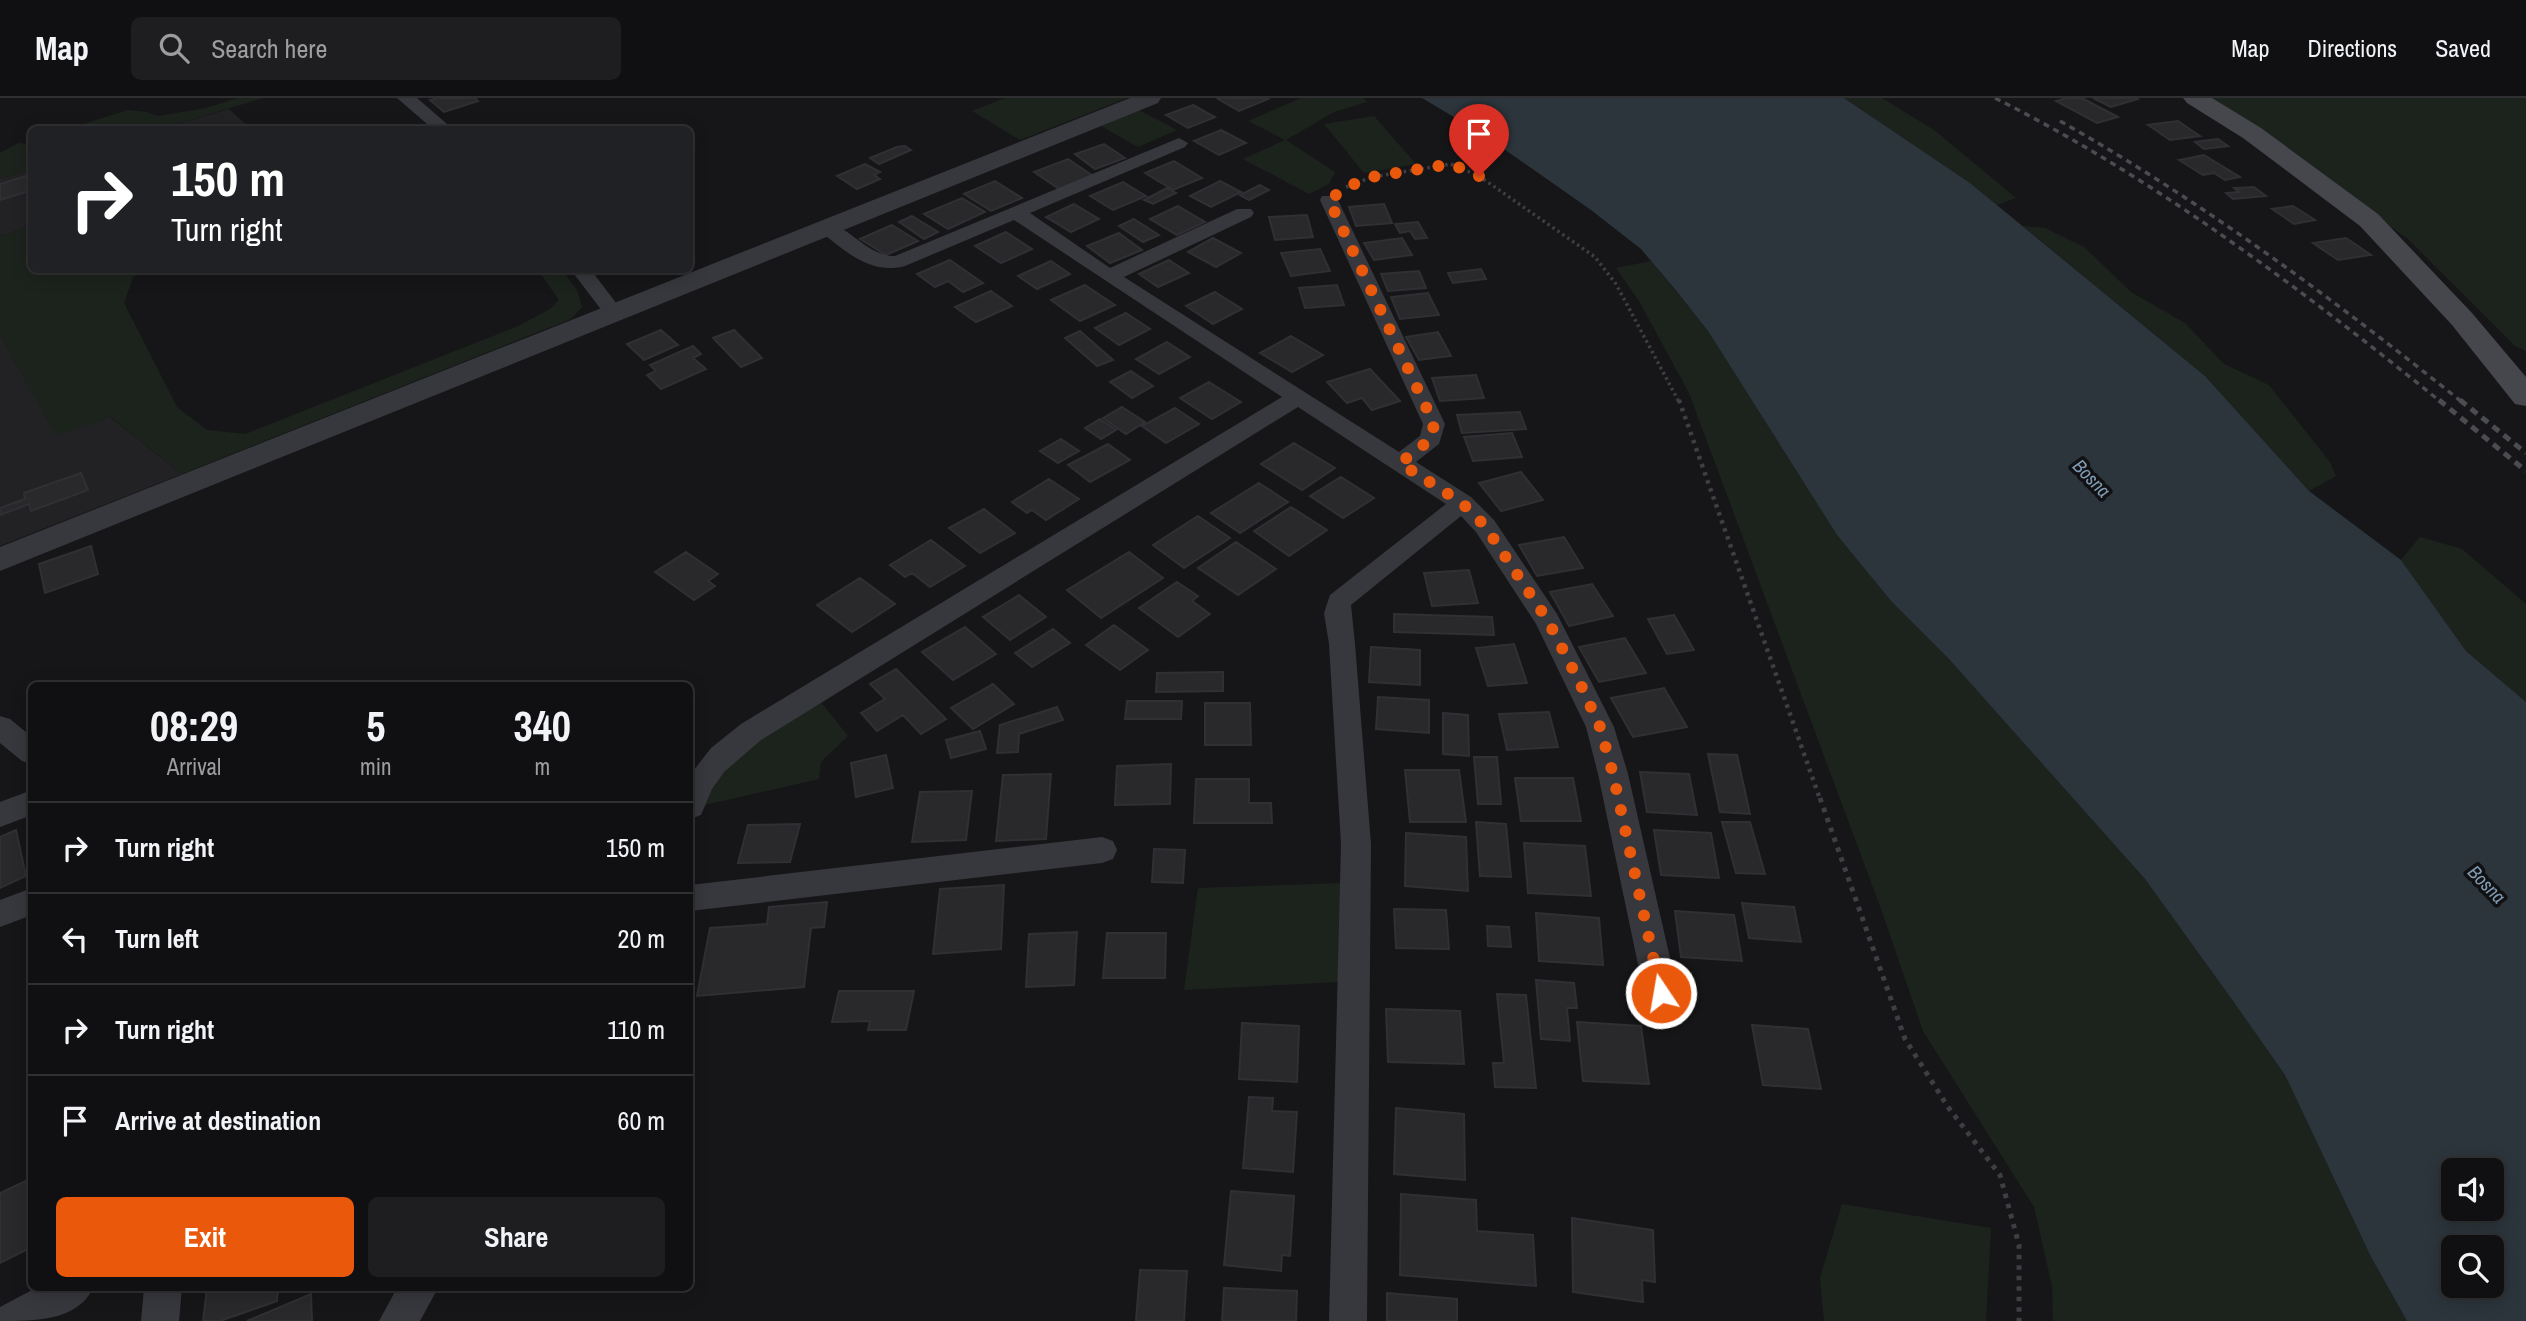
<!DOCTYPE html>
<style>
body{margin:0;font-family:"Archivo Narrow",sans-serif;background:#1e1e20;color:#f1f3f6;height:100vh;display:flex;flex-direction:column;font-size:26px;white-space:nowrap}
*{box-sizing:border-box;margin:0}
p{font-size:23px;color:#9c9d9f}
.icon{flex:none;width:38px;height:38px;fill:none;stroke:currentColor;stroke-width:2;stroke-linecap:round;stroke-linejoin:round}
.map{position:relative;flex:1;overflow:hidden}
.sheet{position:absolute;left:28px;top:584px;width:665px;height:609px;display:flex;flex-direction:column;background:#101012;border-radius:10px;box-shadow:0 4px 18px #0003,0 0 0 2px #303032}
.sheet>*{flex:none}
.guide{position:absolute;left:28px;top:28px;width:665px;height:147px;border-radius:10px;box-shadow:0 4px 18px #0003,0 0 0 2px #303032;background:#202124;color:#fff;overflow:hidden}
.fabs{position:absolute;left:2441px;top:1060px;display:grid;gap:14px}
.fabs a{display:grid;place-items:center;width:63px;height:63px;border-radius:10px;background:#101012;box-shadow:0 4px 18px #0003,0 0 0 2px #303032;font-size:35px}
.pin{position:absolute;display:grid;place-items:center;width:60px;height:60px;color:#fff;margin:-72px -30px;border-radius:50% 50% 50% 0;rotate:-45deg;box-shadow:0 0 7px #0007}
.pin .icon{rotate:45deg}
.me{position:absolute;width:77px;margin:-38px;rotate:348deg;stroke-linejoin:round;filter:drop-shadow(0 0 5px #0008)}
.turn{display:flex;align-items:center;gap:24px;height:147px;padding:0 28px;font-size:32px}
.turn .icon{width:91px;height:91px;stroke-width:2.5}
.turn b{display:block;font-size:49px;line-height:60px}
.eta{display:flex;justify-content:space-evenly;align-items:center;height:119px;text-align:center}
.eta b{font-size:42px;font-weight:700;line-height:49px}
.action{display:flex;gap:14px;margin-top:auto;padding:14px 28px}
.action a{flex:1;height:80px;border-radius:10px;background:#ea580c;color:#fff;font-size:28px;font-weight:700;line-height:80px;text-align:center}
.action a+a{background:#1e1e20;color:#f1f3f6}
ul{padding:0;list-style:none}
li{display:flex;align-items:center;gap:21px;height:91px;padding:0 28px;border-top:2px solid #303032}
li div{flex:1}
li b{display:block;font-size:26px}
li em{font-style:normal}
header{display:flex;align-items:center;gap:42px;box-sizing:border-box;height:98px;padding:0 35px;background:#101012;border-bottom:2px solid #303032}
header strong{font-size:33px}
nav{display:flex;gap:38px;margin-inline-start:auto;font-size:24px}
.search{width:490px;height:63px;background:#1e1e20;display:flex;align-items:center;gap:18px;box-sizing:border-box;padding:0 24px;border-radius:10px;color:#9c9d9f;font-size:26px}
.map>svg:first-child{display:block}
</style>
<header>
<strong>Map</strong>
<div class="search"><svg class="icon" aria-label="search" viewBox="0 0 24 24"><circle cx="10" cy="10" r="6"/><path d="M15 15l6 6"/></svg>Search here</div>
<nav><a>Map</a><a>Directions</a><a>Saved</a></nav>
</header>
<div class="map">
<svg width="2526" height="1223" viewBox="0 0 2526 1223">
<rect width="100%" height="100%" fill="#161618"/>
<path fill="#222225" d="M229 11 251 31H161Z
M31 71V128L0 138V81Z
M0 237 56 337 110 319 182 376 0 448Z"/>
<path fill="#1c231d" d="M237 0H263L161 31H67L128 12 147 14 158 18 206 10Z
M1005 0H1127L1020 42 972 13Z
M1301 0H1363L1367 4 1334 14 1286 42 1335 74 1329 86 1309 96 1243 61 1285 42 1248 23Z
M1844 0H1882L1934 32 2016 100 1997 107 1970 85Z
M2212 0H2526V253L2515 248 2408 141Z
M1137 11 1177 32 1138 49 1101 28Z
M1374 18 1416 66 1364 75 1324 26Z
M18 45 31 46V71L0 81V55Z
M31 128 32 172H150L133 179 124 205 177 309 207 332 245 336 516 229 550 211 559 202 538 172H562L577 192 582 209 571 221 182 376 111 319 56 338 0 237V138Z
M2023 128 2045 130 2084 149 2131 194 2185 225 2224 266 2269 287 2330 364 2336 378 2309 393 2205 278Z
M1651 163 1708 233 1837 437 1891 503 1948 560 2145 781 2233 903 2285 977 2371 1159 2407 1223H2053L2052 1188 2034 1109 1923 933 1881 811 1689 295 1639 203 1616 170Z
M2420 439 2462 451 2526 506V604L2466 553 2401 462Z
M820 603 848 638 821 664 819 681 700 708 724 672 741 653Z
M1344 785 1338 884 1184 892 1198 790Z
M1842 1106 1991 1130 1986 1223H1824L1820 1180Z"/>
<path fill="#2c353c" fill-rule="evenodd" d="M1422 0H1844L1970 85 2205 278 2309 393 2401 462 2466 553 2526 604V1223H2407L2371 1159 2285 977 2233 903 2145 781 1948 560 1891 503 1837 437 1708 233 1673 189 1641 151 1591 112 1484 37ZM2454 1073H2492V1111H2454ZM2454 1150H2492V1188H2454Z"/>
<path fill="#29292c" stroke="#303034" stroke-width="2" d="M438 0H475L478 3 444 14 430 2Z
M1221 0H1265L1268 1 1239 13 1218 1Z
M2067 0H2082L2118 19 2097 25 2056 3Z
M2093 0H2137L2138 1 2111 9Z
M1193 7 1215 19 1188 30 1166 17Z
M2178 23 2200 38 2170 42 2148 27Z
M1221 32 1246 45 1219 57 1194 43Z
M2218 41 2228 48 2204 51 2195 44Z
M1104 46 1125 60 1095 71 1075 56Z
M905 48 911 52 879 66 870 60 897 49Z
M2204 57 2240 79 2225 82 2214 75 2203 77 2179 62Z
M1068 61 1093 78 1059 91 1034 74Z
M1174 63 1202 80 1173 92 1145 75Z
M865 66 880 74 874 77 880 81 857 91 837 78Z
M32 76V92L0 102V86Z
M995 83 1022 100 991 113 964 96Z
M1220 83 1241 94 1211 109 1190 98Z
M1123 84 1146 98 1113 112 1090 98Z
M1260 87 1269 92 1249 102 1240 97Z
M2254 89 2266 98 2233 101 2226 95 2239 94 2234 90Z
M1167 90 1176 95 1153 106 1144 102Z
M962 100 985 114 948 131 924 116Z
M1074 106 1099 121 1071 134 1046 119Z
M1384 106 1392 125 1356 128 1349 109Z
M1178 108 1205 124 1177 137 1150 121Z
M2293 108 2315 122 2294 126 2272 111Z
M1307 117 1313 139 1275 142 1269 119Z
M912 118 938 134 924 141 899 124Z
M1134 121 1159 137 1143 144 1119 128Z
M1418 124 1427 140 1415 141 1410 133 1400 135 1395 126Z
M892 127 918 143 886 157 860 141Z
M1006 134 1032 151 1001 165 975 148Z
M1119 135 1142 152 1110 165 1087 148Z
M1213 140 1241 155 1216 169 1188 154Z
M1402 140 1412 157 1374 162 1364 145Z
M2346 140 2371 157 2338 162 2313 145Z
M1320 151 1330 173 1291 178 1281 155Z
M950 162 983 185 963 194 948 183 935 189 917 176Z
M1169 162 1189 175 1158 189 1139 176Z
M1051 163 1070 176 1037 191 1018 178Z
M1481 171 1486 181 1453 185 1448 175Z
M1419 173 1426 190 1388 193 1381 176Z
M1085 187 1115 207 1080 223 1051 202Z
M1337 187 1344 207 1305 210 1299 190Z
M991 193 1012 208 976 224 955 209Z
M1215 194 1242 211 1213 226 1186 208Z
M1428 195 1439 217 1400 221 1391 199Z
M1126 215 1150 231 1119 247 1095 230Z
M661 232 678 247 644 262 627 246Z
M734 232 762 260 741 269 713 240Z
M1080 233 1113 262 1097 268 1065 240Z
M1438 234 1451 258 1419 262 1406 239Z
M1291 238 1323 257 1292 274 1260 255Z
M1167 244 1190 259 1159 276 1136 261Z
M693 248 701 256 693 260 706 271 661 291 647 277 656 273 650 267Z
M1370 271 1400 303 1372 312 1362 300 1347 305 1327 284Z
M1131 273 1153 288 1132 300 1110 284Z
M1476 277 1484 300 1440 303 1432 280Z
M1209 284 1241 304 1212 321 1180 300Z
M1122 309 1145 324 1126 336 1103 320Z
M1175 310 1199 326 1166 345 1142 328Z
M1520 314 1526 331 1462 335 1457 317Z
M1100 321 1116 332 1101 341 1085 330Z
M1512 335 1522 359 1473 363 1464 339Z
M1061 341 1079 353 1058 365 1040 353Z
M1294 345 1335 370 1302 392 1261 366Z
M1108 346 1130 362 1090 384 1068 367Z
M1521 374 1543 402 1501 413 1479 385Z
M81 375 88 392 31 413 29 406 0 417V410L25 401 24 395Z
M1341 379 1374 400 1343 420 1310 398Z
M1049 381 1079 401 1046 422 1032 412 1027 415 1012 404Z
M1259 385 1288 404 1240 435 1211 415Z
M1291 409 1327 432 1289 458 1254 433Z
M984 411 1015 435 980 455 949 430Z
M1198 418 1230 440 1184 470 1153 447Z
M1564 439 1583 470 1537 478 1519 447Z
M931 442 965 468 930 489 912 475 905 479 890 467Z
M1236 444 1276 471 1238 497 1198 470Z
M91 448 98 476 45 495 39 466Z
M686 454 718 476 708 483 715 488 694 502 655 474Z
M1129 454 1163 480 1101 520 1067 492Z
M1469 472 1478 505 1432 508 1424 475Z
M860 480 895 506 852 534 817 507Z
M1177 484 1198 498 1192 503 1210 516 1178 539 1139 510Z
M1592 486 1613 518 1569 528 1550 494Z
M1019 497 1046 519 1010 542 983 519Z
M1394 516 1492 519 1494 537 1394 534Z
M1674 517 1694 552 1667 556 1648 521Z
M1114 527 1148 552 1120 572 1086 547Z
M965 529 996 556 953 582 922 554Z
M1053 531 1070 545 1032 569 1015 555Z
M1625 540 1646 575 1599 584 1579 549Z
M1514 546 1527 585 1488 588 1476 550Z
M1371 549 1420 552V587L1369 584Z
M896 571 946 621 921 636 903 617 877 633 861 615 885 601 870 586Z
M1223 574V593L1156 594 1157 575Z
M993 586 1014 606 973 631 951 610Z
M1664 590 1687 629 1633 639 1611 600Z
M1378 599 1429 602V635L1376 631Z
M1127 603H1182L1181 621H1125Z
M1205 605H1250L1251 647H1205Z
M1057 609 1063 622 1019 636 1018 654 997 655 1000 627Z
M1549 614 1558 649 1507 652 1499 616Z
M1443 615 1468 617 1469 658 1443 656Z
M980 633 986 651 951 660 946 642Z
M1708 656 1737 657 1750 716 1720 714Z
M886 657 893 690 856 699 851 665Z
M1474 659H1497L1501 706H1478Z
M1171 666 1170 706 1115 707 1117 668Z
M1405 672H1459L1466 724H1410Z
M1640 674 1689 676 1697 717 1647 714Z
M1051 676 1046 741 996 743 1003 677Z
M1515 680H1573L1581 723H1521Z
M1196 681H1249V705H1271L1272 725H1194Z
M972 693 966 742 912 744 920 694Z
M1476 724 1506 726 1511 779 1480 778Z
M1722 724H1750L1765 776 1736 775Z
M800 726 790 764 738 765 748 727Z
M16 732 26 778 0 790V739Z
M1654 732 1711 735 1719 780 1661 777Z
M1406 735 1466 739 1468 793 1405 788Z
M1524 745 1585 748 1591 798 1528 795Z
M1154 751 1185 752 1183 785 1152 784Z
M1004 787 1001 851 933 856 940 791Z
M827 804 824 829 811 830 804 889 697 898 710 830 767 826 769 809Z
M1742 805 1794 809 1801 844 1749 840Z
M1394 811 1446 812 1449 851 1396 850Z
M1675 813 1734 817 1742 863 1681 859Z
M1536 815 1599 820 1603 867 1539 863Z
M1487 828 1509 829 1511 849 1488 848Z
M1077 834 1074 887 1026 889 1029 836Z
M1107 835H1166L1165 880H1103Z
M1536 882 1574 885 1577 910H1567L1570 943 1541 941Z
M839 893H914L906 932H868L870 923 832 924Z
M1497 896 1526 897 1536 990 1495 989 1493 965H1504Z
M1386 911 1460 913 1464 966 1388 964Z
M1577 924 1641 928 1649 986 1583 983Z
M1242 925 1299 928 1297 984 1239 981Z
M1752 927 1808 931 1821 991 1763 987Z
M1249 999 1273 1000 1272 1013 1297 1014 1293 1074 1243 1070Z
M1396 1010 1464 1016 1465 1082 1394 1076Z
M32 1080V1149L0 1165V1095Z
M1231 1093 1294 1098 1290 1158 1282 1157 1281 1173 1224 1167Z
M1401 1096 1476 1102 1477 1133 1533 1137 1536 1188 1400 1177Z
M1572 1120 1653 1132 1655 1184 1642 1182 1643 1204 1573 1194Z
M1140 1172 1187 1173 1184 1223H1136Z
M207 1190H278L277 1203 220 1223H203Z
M1224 1190 1297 1193 1296 1223H1222Z
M1387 1195 1457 1201V1223H1387Z
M311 1196 312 1223H247Z"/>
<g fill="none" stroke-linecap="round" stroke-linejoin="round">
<path stroke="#3d3f44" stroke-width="3.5" stroke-dasharray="2.5 3.5" stroke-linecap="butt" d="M1346 89 1372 79 1451 66 1479 78 1595 159 1616 186 1679 304"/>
<path stroke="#3d3f44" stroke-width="4.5" stroke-dasharray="3.5 5" stroke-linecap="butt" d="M1679 302 1820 701"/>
<path stroke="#3d3f44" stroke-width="5" stroke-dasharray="4.5 6" stroke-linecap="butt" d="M1820 700 1905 941 1948 1009 2000 1077 2019 1147V1223"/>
<path fill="#37383d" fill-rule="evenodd" d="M397 0H417L454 32H434Z
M1179 40 1188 45 1185 49 1030 115 1110 170 1237 111H1251L1254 115 1251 119 1124 179 1399 354 1420 338 1423 326 1320 102 1322 98H1336L1445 326 1439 346 1416 364 1471 399 1494 422 1557 516 1614 629 1628 676 1678 895 1673 905 1661 910 1649 905 1644 895 1598 676 1586 629 1536 526 1476 434 1461 418 1351 507 1355 546 1371 746 1367 1223H1329L1341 746 1329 546 1324 515 1330 497 1446 406 1298 309 761 642 724 674 712 691 701 717 690 721V677L711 650 741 626 1282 299 1014 122 905 168C871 177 846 154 821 134L818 130 821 126C844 120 865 159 895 158Z
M571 172H591L623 214 620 218H606Z
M0 618 10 621 32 639V666L22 663 0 645Z
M32 692V717L0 729V704Z
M1102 739 1113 743 1117 752 1113 761 1102 765 690 813V787Z
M32 790V817L0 829V802Z
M36 1190H93C78 1223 34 1223 0 1223V1209Z
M144 1190H182L179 1223H141Z
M397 1190H438L420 1223H379Z"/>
<path fill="#37383d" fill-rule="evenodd" d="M1130 0H1161L1158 5 0 473V449Z"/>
<path fill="#45474d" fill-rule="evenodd" d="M2183 0H2212L2261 30 2378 116 2472 215 2526 279V308L2515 306 2452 227 2360 128 2243 40 2187 5Z"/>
<path stroke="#4a4c52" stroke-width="3.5" stroke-dasharray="6 5" stroke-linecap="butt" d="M1995 0C2156 81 2301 191 2441 304
M2060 23C2203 104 2333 201 2462 304"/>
<path stroke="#4a4c52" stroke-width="5" stroke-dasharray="8 6" stroke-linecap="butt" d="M2439 302 2526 373
M2460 302 2526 355"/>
</g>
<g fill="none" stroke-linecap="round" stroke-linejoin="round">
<path stroke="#ea580c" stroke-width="12" stroke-dasharray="0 21.6" d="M1479 78 1451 66 1372 79 1347 89 1329 102 1434 326 1431 341 1400 365 1462 405 1485 428 1548 523 1579 583 1600 629 1613 676 1661 895"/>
</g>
<g text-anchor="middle" stroke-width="7" stroke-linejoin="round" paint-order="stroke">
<g font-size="19" font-style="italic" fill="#7f9bb3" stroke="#111113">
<text transform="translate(2092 380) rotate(46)" y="7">Bosna</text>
<text transform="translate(2487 786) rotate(46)" y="7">Bosna</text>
</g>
</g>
</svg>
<div class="fabs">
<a><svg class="icon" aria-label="sound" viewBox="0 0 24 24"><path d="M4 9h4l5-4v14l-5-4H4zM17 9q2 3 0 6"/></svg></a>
<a><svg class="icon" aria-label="search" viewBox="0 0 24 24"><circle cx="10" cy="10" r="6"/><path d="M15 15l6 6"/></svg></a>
</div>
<div class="pin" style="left:1479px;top:78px;background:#d93025"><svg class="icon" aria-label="arrive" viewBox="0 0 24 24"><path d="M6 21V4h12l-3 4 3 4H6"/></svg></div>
<svg class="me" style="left:1661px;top:895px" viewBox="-20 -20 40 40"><circle r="17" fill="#ea580c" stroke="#fff" stroke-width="3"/><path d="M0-11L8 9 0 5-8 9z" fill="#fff"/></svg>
<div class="guide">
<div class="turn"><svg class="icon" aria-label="right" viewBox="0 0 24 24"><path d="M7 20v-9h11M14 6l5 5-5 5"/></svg><div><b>150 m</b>Turn right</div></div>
</div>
<section class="sheet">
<div class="eta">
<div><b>08:29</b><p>Arrival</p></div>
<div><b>5</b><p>min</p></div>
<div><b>340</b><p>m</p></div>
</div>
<ul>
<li><svg class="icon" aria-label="right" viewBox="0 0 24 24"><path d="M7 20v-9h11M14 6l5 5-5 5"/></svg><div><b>Turn right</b></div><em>150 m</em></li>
<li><svg class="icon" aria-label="left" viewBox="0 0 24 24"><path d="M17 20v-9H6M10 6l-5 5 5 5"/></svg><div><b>Turn left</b></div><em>20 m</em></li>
<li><svg class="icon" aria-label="right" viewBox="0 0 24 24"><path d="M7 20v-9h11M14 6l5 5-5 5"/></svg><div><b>Turn right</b></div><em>110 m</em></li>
<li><svg class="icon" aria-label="arrive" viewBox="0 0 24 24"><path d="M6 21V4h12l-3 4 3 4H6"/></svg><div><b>Arrive at destination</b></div><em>60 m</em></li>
</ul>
<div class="action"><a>Exit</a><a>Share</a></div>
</section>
</div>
